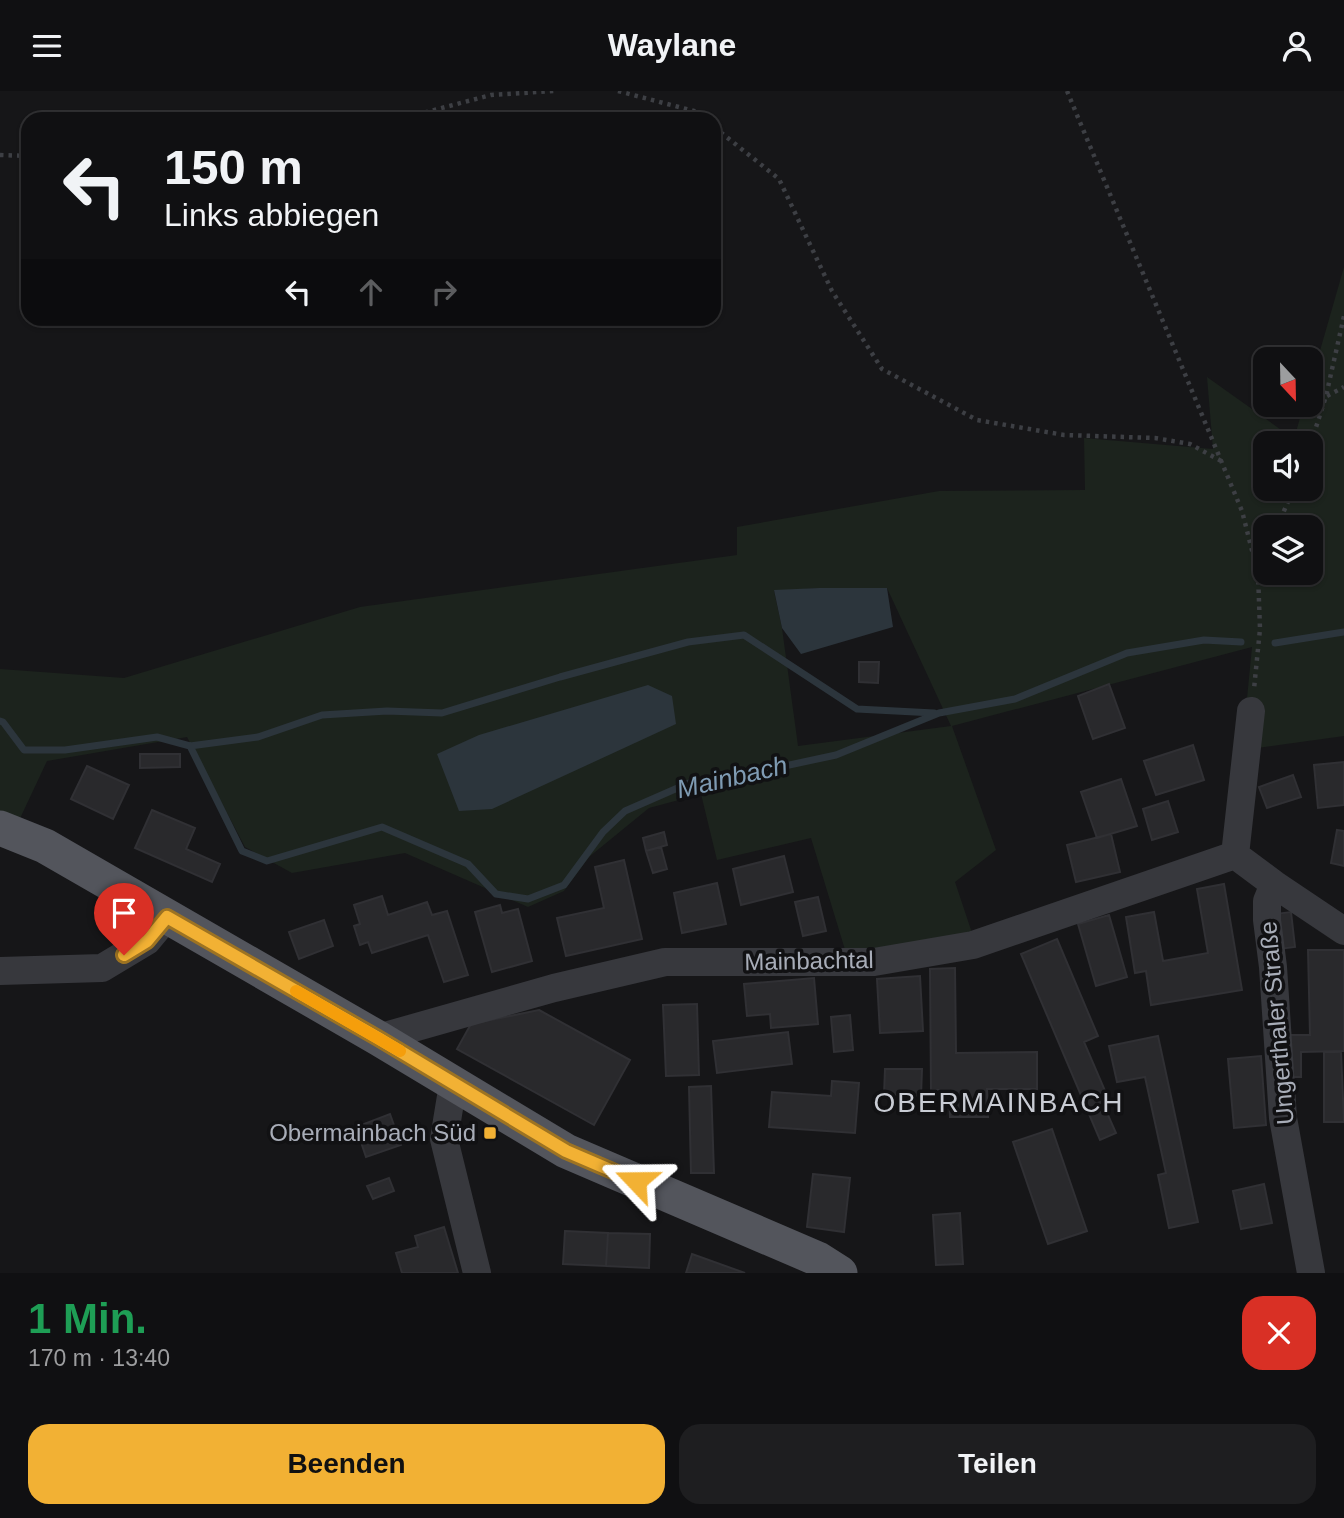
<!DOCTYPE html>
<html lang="de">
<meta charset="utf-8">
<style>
body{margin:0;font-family:Helvetica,sans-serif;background:#1e1e20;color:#f1f3f6;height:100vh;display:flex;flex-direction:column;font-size:26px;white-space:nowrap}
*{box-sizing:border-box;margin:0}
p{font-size:23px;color:#9c9d9f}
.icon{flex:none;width:38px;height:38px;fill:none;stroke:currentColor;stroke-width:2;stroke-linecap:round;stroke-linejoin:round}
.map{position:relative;height:1182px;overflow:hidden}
.drawer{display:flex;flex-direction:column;background:#101012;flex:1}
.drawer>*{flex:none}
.banner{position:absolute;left:21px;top:21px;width:700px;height:214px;border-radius:21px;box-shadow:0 2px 5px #0004,0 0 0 2px #303032;background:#101012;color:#f1f3f6;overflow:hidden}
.needle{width:46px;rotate:158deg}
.tools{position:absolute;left:1253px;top:256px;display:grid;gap:14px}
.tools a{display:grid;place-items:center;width:70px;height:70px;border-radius:14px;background:#101012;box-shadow:0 2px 5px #0004,0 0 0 2px #303032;font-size:35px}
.pin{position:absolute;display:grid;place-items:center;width:60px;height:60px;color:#fff;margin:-72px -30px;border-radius:50% 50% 50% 0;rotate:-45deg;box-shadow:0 0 7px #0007}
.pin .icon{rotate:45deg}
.me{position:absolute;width:77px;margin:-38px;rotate:293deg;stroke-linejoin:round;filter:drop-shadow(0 0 5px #0008)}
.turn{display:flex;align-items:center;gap:24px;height:147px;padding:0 28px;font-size:32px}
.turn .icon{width:91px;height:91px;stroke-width:2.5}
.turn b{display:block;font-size:49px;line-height:60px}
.lanes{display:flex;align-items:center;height:66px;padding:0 28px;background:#0003;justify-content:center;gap:35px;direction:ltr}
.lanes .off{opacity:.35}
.round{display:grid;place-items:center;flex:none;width:74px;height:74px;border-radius:21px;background:#1e1e20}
.head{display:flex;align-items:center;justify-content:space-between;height:119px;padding:0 28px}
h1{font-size:42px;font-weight:700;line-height:52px;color:#1e9e55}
.primary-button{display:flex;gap:14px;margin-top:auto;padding:14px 28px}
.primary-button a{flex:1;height:80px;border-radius:21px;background:#f2b134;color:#111;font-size:28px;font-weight:700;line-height:80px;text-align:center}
.primary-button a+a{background:#1e1e20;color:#f1f3f6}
header{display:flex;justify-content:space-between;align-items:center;height:91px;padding:0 28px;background:#101012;font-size:32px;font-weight:700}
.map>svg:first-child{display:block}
</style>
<header><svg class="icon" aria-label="menu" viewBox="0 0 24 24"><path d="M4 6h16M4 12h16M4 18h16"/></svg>Waylane<svg class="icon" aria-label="person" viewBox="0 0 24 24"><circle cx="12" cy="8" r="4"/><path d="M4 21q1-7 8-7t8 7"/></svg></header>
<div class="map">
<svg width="1344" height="1182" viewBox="0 0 1344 1182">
<rect width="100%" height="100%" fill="#161618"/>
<path fill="#1c231d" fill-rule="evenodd" d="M1344 176V645L1242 659 1252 556 952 635 996 759 955 791 972 842 846 862 811 747 717 769 701 703 649 717 589 766 564 800 528 816 405 762 292 782 245 756 187 646 47 670 16 736 0 729V578L124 587 360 516 737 464V436L939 400 1085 399 1084 347 1213 358 1207 286 1294 348 1304 313H1311V291ZM1265 352H1311V397H1265ZM1265 436H1311V481H1265ZM819 497H887L951 635 798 655 782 537 774 500Z"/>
<path fill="#2c353c" d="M819 497H887L893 536 801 563 782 537 774 499Z
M648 594 672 605 676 633 492 718 459 720 437 663 479 644Z"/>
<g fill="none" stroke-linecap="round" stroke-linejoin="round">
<path stroke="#2c353c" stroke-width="7" d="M1275 552 1344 541
M0 630 3 631 24 659H65L157 646 190 655 258 646 322 624 387 620 442 622 560 586 688 551 744 544 857 618 934 622
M190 655 242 760 267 770 382 736 468 773 496 803 528 808 564 794 603 741 625 720 689 692 752 682 836 664 939 622 1015 608 1127 562 1204 549 1241 551"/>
</g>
<path fill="#29292c" stroke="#303034" stroke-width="2" d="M859 571H879L878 592 859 591Z
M1109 593 1125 637 1093 648 1078 605Z
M1193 654 1204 689 1156 704 1144 670Z
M140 663H180V676L140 677Z
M1344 671V714L1318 717 1314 674Z
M87 675 129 694 113 728 71 708Z
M1293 684 1301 706 1267 717 1259 696Z
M1121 688 1137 735 1097 747 1081 701Z
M1168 710 1178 741 1152 749 1143 718Z
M152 719 195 737 186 758 220 773 212 791 135 757Z
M1337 739 1344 740V775L1331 772Z
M664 741 667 754 646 760 643 747Z
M1111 743 1120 781 1076 791 1067 754Z
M661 756 667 778 653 782 646 760Z
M784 765 793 801 741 814 733 778Z
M624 769 642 848 566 865 557 827 604 817 595 776Z
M717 792 726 833 682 842 674 802Z
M1224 793 1242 899 1151 914 1146 880 1135 882 1126 826 1154 821 1163 870 1208 862 1197 798Z
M382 805 388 824 427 811 432 824 447 820 468 884 444 891 428 844 372 862 368 851 360 854 354 835 360 833 354 814Z
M818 806 826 840 803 845 795 811Z
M500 814 502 822 518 818 532 870 492 881 475 821Z
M1291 821 1295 856 1279 858 1275 823Z
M1109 824 1127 886 1096 895 1078 833Z
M324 829 333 855 299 868 289 841Z
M1057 848 1098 945 1084 951 1106 1002 1099 1004 1116 1042 1100 1049 1021 863Z
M1308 859H1344V960L1301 961V986H1286L1285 944H1310Z
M955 877 956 962 1037 961V998H987L988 1026H950L949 999H931L930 878Z
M920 885 923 940 880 942 877 888Z
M814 887 818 933 771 937 770 923 747 925 744 893Z
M697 913 699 984 666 985 663 914Z
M539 919 630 969 594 1034 457 958 471 933Z
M850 924 853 959 834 961 831 926Z
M788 941 792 973 717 982 713 950Z
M1158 945 1198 1131 1169 1137 1158 1084 1166 1082 1145 986 1117 991 1109 955Z
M1324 961H1341L1344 1031H1324Z
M1261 965 1266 1034 1234 1037 1228 968Z
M885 978H922L921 1005 884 1004Z
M832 990 859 992 855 1042 769 1036 772 1001 831 1005Z
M711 995 714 1082H691L689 996Z
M390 1023 401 1054 366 1066 356 1036Z
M1052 1038 1087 1140 1048 1153 1013 1051Z
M813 1083 850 1087 844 1141 807 1136Z
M389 1087 394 1100 373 1108 367 1095Z
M1264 1093 1272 1132 1241 1138 1233 1100Z
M960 1122 963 1173 936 1174 933 1124Z
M444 1136 458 1182H402L396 1162 418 1156 415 1145Z
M565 1140 608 1142 606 1175 563 1173Z
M608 1142 650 1143 649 1177 606 1175Z
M692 1163 745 1182H686Z"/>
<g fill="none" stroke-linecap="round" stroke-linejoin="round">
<path stroke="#3d3f44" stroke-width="4.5" stroke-dasharray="3.5 5" stroke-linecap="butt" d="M618 0 694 20 704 28
M1067 0 1242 420 1258 483 1260 538 1254 598
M400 28 491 4 554 0
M714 36 779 88 832 200 882 278 977 329 1064 344 1155 347 1190 353 1223 371
M0 64 28 65
M1327 305 1344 296
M1311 352 1326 305 1344 225
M1277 436 1294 397
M1258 482 1265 463"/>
<path stroke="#37383d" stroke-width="28" d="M1251 620 1235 764 1274 793 1267 810V829L1273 876 1283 1027 1311 1182
M1274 793 1344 840
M0 880 102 877 147 850 167 826
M378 947 554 897 665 871H874L973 854 1235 764
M453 993 444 1048 477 1182"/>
<path stroke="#53555c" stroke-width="35" d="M0 737 45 755 378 947 566 1060 818 1168 840 1182"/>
</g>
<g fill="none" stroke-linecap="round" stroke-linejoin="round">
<g stroke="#9d7322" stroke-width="18">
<path id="route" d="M124 864 147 850 167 826 378 947 566 1060 636 1090"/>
</g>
<use href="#route" stroke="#f2b134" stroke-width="12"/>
<path stroke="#f59e0b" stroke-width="12" d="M296 900 400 960"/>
</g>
<rect fill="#f2b134" stroke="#111113" stroke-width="2.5" x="483" y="1035" width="14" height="14" rx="3.5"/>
<g text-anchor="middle" stroke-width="7" stroke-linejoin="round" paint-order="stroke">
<g font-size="24" fill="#a8adb8" stroke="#111113">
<text transform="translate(809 870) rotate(-1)" y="8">Mainbachtal</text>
<text transform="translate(1277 932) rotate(-95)" y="8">Ungerthaler Straße</text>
</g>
<g font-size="24" fill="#a8adb8" stroke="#111113" text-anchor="end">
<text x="476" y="1050">Obermainbach Süd</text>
</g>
<g font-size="26" font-style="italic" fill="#7f9bb3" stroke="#111113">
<text transform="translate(732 686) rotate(-13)" y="9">Mainbach</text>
</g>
<g font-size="28" letter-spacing="2" fill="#c9ccd4" stroke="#111113">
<text x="999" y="1021">OBERMAINBACH</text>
</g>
</g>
</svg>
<div class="tools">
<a><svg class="needle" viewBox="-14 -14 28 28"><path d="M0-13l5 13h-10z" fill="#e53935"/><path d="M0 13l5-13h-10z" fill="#9c9d9f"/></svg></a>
<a><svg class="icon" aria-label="sound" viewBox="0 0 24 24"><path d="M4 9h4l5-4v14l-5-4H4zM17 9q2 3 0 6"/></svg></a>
<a><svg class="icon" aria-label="layers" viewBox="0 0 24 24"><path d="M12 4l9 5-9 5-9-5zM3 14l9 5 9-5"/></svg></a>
</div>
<div class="pin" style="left:124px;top:864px;background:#d93025"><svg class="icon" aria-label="arrive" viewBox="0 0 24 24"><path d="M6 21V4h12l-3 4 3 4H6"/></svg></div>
<svg class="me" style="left:636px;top:1090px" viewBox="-20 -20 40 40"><path d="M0-17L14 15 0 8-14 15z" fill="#f2b134" stroke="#fff" stroke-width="4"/></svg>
<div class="banner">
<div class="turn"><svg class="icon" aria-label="left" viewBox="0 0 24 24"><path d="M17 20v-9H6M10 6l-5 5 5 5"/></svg><div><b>150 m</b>Links abbiegen</div></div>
<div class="lanes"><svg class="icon" aria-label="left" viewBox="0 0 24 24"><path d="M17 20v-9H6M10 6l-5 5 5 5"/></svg><svg class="icon off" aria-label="ahead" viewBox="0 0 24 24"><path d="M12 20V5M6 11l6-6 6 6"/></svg><svg class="icon off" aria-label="right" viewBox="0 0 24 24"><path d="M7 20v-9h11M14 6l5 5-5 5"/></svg></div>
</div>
</div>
<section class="drawer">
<div class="head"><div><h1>1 Min.</h1><p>170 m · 13:40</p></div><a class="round" style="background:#d93025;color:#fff"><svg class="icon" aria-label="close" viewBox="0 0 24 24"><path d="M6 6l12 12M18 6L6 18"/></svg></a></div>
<div class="primary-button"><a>Beenden</a><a>Teilen</a></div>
</section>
